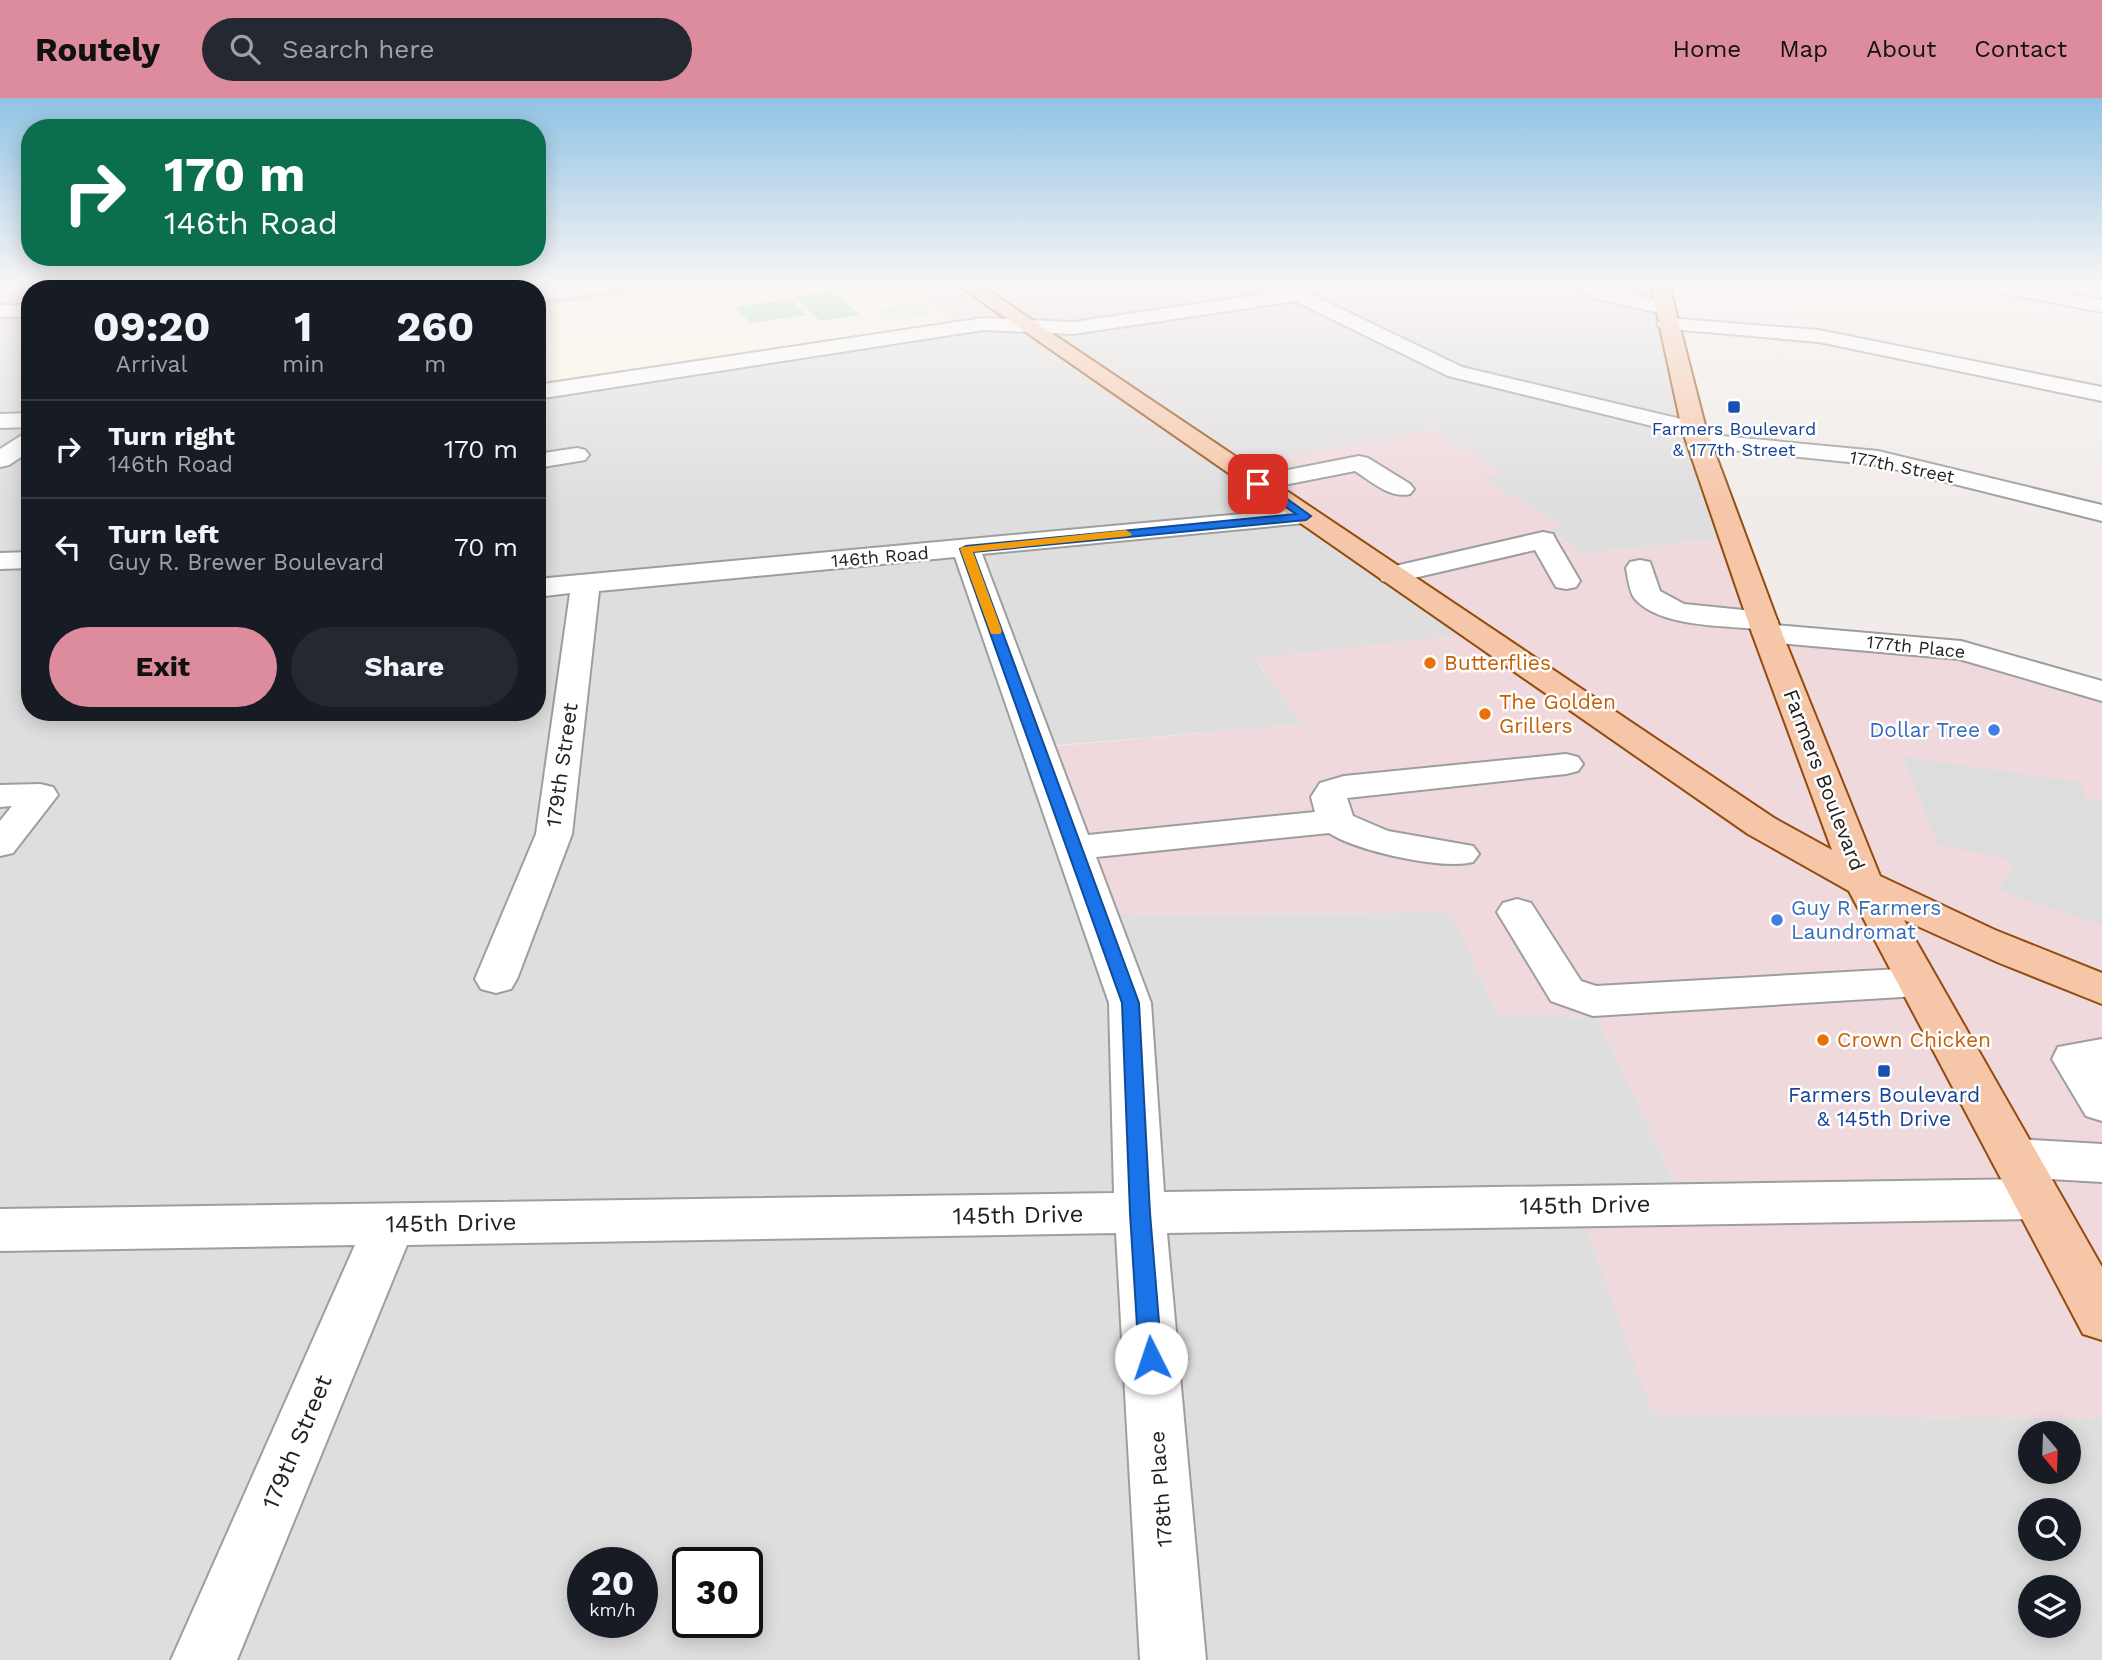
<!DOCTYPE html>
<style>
body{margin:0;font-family:"Work Sans",sans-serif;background:#242831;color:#f1f3f6;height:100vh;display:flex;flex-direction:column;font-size:26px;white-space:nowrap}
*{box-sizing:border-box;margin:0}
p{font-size:23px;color:#9ea1a6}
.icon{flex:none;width:38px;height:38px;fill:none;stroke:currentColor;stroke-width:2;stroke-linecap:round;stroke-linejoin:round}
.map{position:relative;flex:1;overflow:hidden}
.side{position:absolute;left:21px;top:182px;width:525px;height:441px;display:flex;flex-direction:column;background:#171b24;border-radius:28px;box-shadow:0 4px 18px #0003}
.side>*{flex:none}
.guide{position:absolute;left:21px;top:21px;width:525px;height:147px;border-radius:28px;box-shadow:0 4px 18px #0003;background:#0b6e4f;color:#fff;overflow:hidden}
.needle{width:46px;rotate:161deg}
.controls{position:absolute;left:2018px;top:1323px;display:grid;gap:14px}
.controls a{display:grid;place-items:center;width:63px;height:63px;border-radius:50%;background:#171b24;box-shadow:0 4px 18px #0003;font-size:35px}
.speed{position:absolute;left:567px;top:1449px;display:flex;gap:14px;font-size:35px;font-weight:700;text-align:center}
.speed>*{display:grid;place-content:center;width:91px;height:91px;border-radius:50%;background:#171b24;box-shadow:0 4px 18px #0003;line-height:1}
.speed small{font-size:18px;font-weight:400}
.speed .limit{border:4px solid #111;border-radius:10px;background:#fff;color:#111}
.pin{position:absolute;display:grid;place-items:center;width:60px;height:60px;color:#fff;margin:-30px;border-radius:14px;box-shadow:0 4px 10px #0006}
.me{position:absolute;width:77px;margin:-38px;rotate:356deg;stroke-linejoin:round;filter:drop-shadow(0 0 5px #0008)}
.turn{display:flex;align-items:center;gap:24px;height:147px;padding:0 28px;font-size:32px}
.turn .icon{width:91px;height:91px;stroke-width:2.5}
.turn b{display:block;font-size:49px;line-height:60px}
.eta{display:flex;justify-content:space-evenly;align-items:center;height:119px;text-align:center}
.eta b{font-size:42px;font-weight:700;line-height:49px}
.primary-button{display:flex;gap:14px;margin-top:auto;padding:14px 28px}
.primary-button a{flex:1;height:80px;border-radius:42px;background:#dd8c9d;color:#111;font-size:28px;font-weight:700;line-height:80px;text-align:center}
.primary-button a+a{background:#242831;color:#f1f3f6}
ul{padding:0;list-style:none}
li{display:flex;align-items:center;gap:21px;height:98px;padding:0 28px;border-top:2px solid #363941}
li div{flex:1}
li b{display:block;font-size:26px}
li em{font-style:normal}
header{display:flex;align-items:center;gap:42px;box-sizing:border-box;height:98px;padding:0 35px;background:#dd8c9d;color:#111}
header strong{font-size:33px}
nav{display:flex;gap:38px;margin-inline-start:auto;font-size:24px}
.search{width:490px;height:63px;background:#242831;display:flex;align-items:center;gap:18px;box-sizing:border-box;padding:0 24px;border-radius:38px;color:#9ea1a6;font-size:26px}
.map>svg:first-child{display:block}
</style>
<header>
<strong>Routely</strong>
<div class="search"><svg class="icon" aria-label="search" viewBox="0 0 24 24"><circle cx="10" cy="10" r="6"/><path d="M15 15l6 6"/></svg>Search here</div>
<nav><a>Home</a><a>Map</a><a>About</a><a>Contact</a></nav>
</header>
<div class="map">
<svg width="2102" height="1562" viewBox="0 0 2102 1562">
<rect width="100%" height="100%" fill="#f1ece9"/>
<path fill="#dfdede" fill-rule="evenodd" d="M0 187H1654L1726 440 1581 456 1550 432 1562 427 1479 380 1500 374 1431 332 1472 536 1254 561 1304 626 1047 648 1109 816 1452 815 1498 917 1597 919 1689 1115 1653 1316 2102 1320V1562H0ZM30 191H537V614H30ZM2030 1335H2068V1374H2030ZM2030 1412H2068V1451H2030ZM583 1465H642V1524H583ZM688 1465H747V1524H688ZM2030 1489H2068V1528H2030Z"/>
<path fill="#f0d9dd" d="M1431 332 1502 374 1480 380 1563 427 1551 432 1580 456 1726 440 1759 537 1969 558 2102 597V1320L1653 1316 1580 1115H1689L1597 919 1498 917 1451 815 1109 816 1047 649 1303 626 1254 560 1471 536 1231 370Z"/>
<path fill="#fdf8e5" d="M707 187H904L952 223 537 285V209Z"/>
<path fill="#cff6ca" d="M918 203 934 216 887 224 872 213Z"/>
<path fill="#8ddaad" d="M832 193 860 217 820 223 794 198Z
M789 201 807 217 751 225 734 209Z"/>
<path fill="#ddd" d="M1903 659 2080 684 2086 701 2102 704V827L1999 792 2015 770 2001 759 1938 747Z"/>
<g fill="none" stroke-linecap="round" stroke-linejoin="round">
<g stroke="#9e9e9e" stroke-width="4">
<path id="minor" d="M240 187H260L257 191H238Z
M577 187H632L623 192 537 204V192Z
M1268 187H1292L1462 269 1702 326 1706 331 1701 336 1878 353 2102 407V423L1878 367 1691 348 1687 343 1693 338 1448 278 1295 203 1073 236 983 232 537 301V287L983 220 1073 224 1277 194Z
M1570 187H1597L1671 206 1673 210 1664 216 1598 201Z
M1977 187H2019L2102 202V214L1986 192Z
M0 207H30V219H0Z
M1667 220 1819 232 2102 289V303L1819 244 1660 230 1657 226 1660 222Z
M30 315V329L0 330V316Z
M30 335V353L9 367 0 369V351L22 337Z
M577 350 585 352 589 357 585 362 537 370V356Z
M1359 358 1368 360 1410 386 1414 391 1410 396C1390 401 1371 383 1355 373L1258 392 1249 390 1246 385 1249 380 1258 378Z
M1306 410 1315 412 1319 418 1315 424 982 456 1088 737 1315 714 1311 699 1320 685 1344 678 1566 656 1578 659 1583 666 1578 673 1566 676 1347 700 1353 718 1388 733 1473 748 1479 756 1473 764C1441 772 1357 753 1329 735L1096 759 1151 905 1164 1094 2037 1081 2054 1087 2062 1101 2054 1115 2037 1121 1167 1135 1206 1562H1140L1116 1135 407 1147 237 1562H171L355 1147 0 1153V1111L1114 1095 1109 905 955 459 599 493 572 736 517 881 511 891 496 895 481 891 475 881 536 736 570 495 537 499V481Z
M1543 434 1553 436 1556 442 1580 483 1576 489 1566 491 1556 489 1535 452 1392 485 1382 483 1378 477 1382 471Z
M30 454V470L0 471V455Z
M1640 462 1650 464 1660 493 1684 506 1763 514 1773 517 1778 523 1775 527 1961 543 2102 583V603L1959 561 1767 544 1756 541 1752 535 1755 531C1720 527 1660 529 1635 501 1629 494 1628 479 1626 470L1630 464Z
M40 686 53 689 58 697 13 755 0 758V723L12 708 0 709V687Z
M1517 801 1531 805 1581 883 1596 888 1918 870 1933 874 1939 884 1933 894 1918 898 1593 918 1551 903 1497 814 1503 805Z
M2102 941V1023L2086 1018 2052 961 2058 949Z
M2015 1041 2102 1046V1084L2015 1079 1998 1073 1991 1060 1998 1047Z"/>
</g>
<g stroke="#934c0b" stroke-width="4">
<path id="major" d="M958 187H980L1774 720 1832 752 1752 535 1682 331 1651 187H1669L1706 331 1782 535 1880 778 1995 832 2102 875V906L1997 864 1904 822 2102 1169V1242L2083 1236 1849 793 1748 736Z"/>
</g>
<use href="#minor" fill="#fff" fill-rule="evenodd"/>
<use href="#major" fill="#f6c6a8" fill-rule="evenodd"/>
</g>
<linearGradient id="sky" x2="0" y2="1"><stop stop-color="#90c3e3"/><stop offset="0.46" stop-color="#f9f6f5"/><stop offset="1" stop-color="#f9f6f5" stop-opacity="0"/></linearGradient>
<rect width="2102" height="406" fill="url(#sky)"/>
<path fill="#1a73e8" stroke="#114b97" stroke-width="2" d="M1254 383H1262L1311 418 1306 422 973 454 1139 905 1150 1115 1162 1260 1159 1268 1151 1271 1143 1268 1139 1260 1130 1115 1122 905 960 451 966 448 1296 416 1254 388Z"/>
<path fill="#f59e0b" d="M1126 432 1132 436 1130 438 973 454 1002 533 1000 536H991L960 451 962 449Z"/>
<g fill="#1a4fb4" stroke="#fff" stroke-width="2.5">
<rect x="1727" y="302" width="14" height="14" rx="3.5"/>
<rect x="1877" y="966" width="14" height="14" rx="3.5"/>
</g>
<g fill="#e8710a" stroke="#fff" stroke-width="2.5">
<circle cx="1430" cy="565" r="7"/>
<circle cx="1485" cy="616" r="7"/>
<circle cx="1823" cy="942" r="7"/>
</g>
<g fill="#3f7fe0" stroke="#fff" stroke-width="2.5">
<circle cx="1994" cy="632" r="7"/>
<circle cx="1777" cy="822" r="7"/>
</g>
<g text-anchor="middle" stroke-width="5" stroke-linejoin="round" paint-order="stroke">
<g font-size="18" fill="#164399" stroke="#fff">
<text x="1734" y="337">Farmers Boulevard<tspan x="1734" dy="21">&amp; 177th Street</tspan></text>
</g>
<g font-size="18" fill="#212121" stroke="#fff">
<text transform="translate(1902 369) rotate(11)" y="6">177th Street</text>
<text transform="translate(880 459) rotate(-5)" y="6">146th Road</text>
<text transform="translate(1916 549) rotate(6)" y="6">177th Place</text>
</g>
<g font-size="21" fill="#c56008" stroke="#fff" text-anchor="start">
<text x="1444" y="572">Butterflies</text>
<text x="1499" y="611">The Golden<tspan x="1499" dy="24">Grillers</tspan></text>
<text x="1837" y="949">Crown Chicken</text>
</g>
<g font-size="21" fill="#366cbe" stroke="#fff" text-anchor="end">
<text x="1980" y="639">Dollar Tree</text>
<text x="1791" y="817" text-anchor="start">Guy R Farmers<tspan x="1791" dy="24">Laundromat</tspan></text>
</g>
<g font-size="21" fill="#212121" stroke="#fff">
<text transform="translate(562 667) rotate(-82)" y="7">179th Street</text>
<text transform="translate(1824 682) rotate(69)" y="7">Farmers Boulevard</text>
<text transform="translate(1161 1391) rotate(-94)" y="7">178th Place</text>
</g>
<g font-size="21" fill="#164399" stroke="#fff">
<text x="1884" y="1004">Farmers Boulevard<tspan x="1884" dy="24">&amp; 145th Drive</tspan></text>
</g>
<g font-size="24" fill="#212121" stroke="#fff">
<text transform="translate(1585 1107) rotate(-1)" y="8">145th Drive</text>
<text transform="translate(1018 1117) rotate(-1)" y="8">145th Drive</text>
<text transform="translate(451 1125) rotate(-1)" y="8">145th Drive</text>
<text transform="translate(297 1344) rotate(-67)" y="8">179th Street</text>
</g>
</g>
</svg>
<div class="controls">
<a><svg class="needle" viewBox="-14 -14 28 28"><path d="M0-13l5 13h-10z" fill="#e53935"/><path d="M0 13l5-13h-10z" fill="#9ea1a6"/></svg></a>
<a><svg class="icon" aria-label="search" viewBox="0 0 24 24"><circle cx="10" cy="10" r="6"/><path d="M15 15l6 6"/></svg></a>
<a><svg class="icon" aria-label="layers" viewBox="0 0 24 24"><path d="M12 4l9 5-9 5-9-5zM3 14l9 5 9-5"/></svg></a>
</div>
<div class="speed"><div>20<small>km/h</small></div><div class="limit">30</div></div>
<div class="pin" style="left:1258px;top:386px;background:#d93025"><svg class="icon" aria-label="arrive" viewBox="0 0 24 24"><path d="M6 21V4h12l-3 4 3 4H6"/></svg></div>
<svg class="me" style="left:1151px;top:1260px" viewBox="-20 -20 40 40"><circle r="19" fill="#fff"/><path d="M0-13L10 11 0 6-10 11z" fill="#1a73e8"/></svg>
<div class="guide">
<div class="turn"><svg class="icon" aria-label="right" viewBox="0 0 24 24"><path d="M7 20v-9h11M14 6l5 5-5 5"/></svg><div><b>170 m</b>146th Road</div></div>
</div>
<section class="side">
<div class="eta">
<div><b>09:20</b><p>Arrival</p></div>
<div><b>1</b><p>min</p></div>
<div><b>260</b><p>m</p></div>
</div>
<ul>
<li><svg class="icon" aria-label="right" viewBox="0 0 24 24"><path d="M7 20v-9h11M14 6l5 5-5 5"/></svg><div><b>Turn right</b><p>146th Road</p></div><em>170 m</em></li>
<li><svg class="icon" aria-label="left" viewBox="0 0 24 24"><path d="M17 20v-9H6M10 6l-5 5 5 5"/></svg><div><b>Turn left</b><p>Guy R. Brewer Boulevard</p></div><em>70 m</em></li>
</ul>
<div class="primary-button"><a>Exit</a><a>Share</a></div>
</section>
</div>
